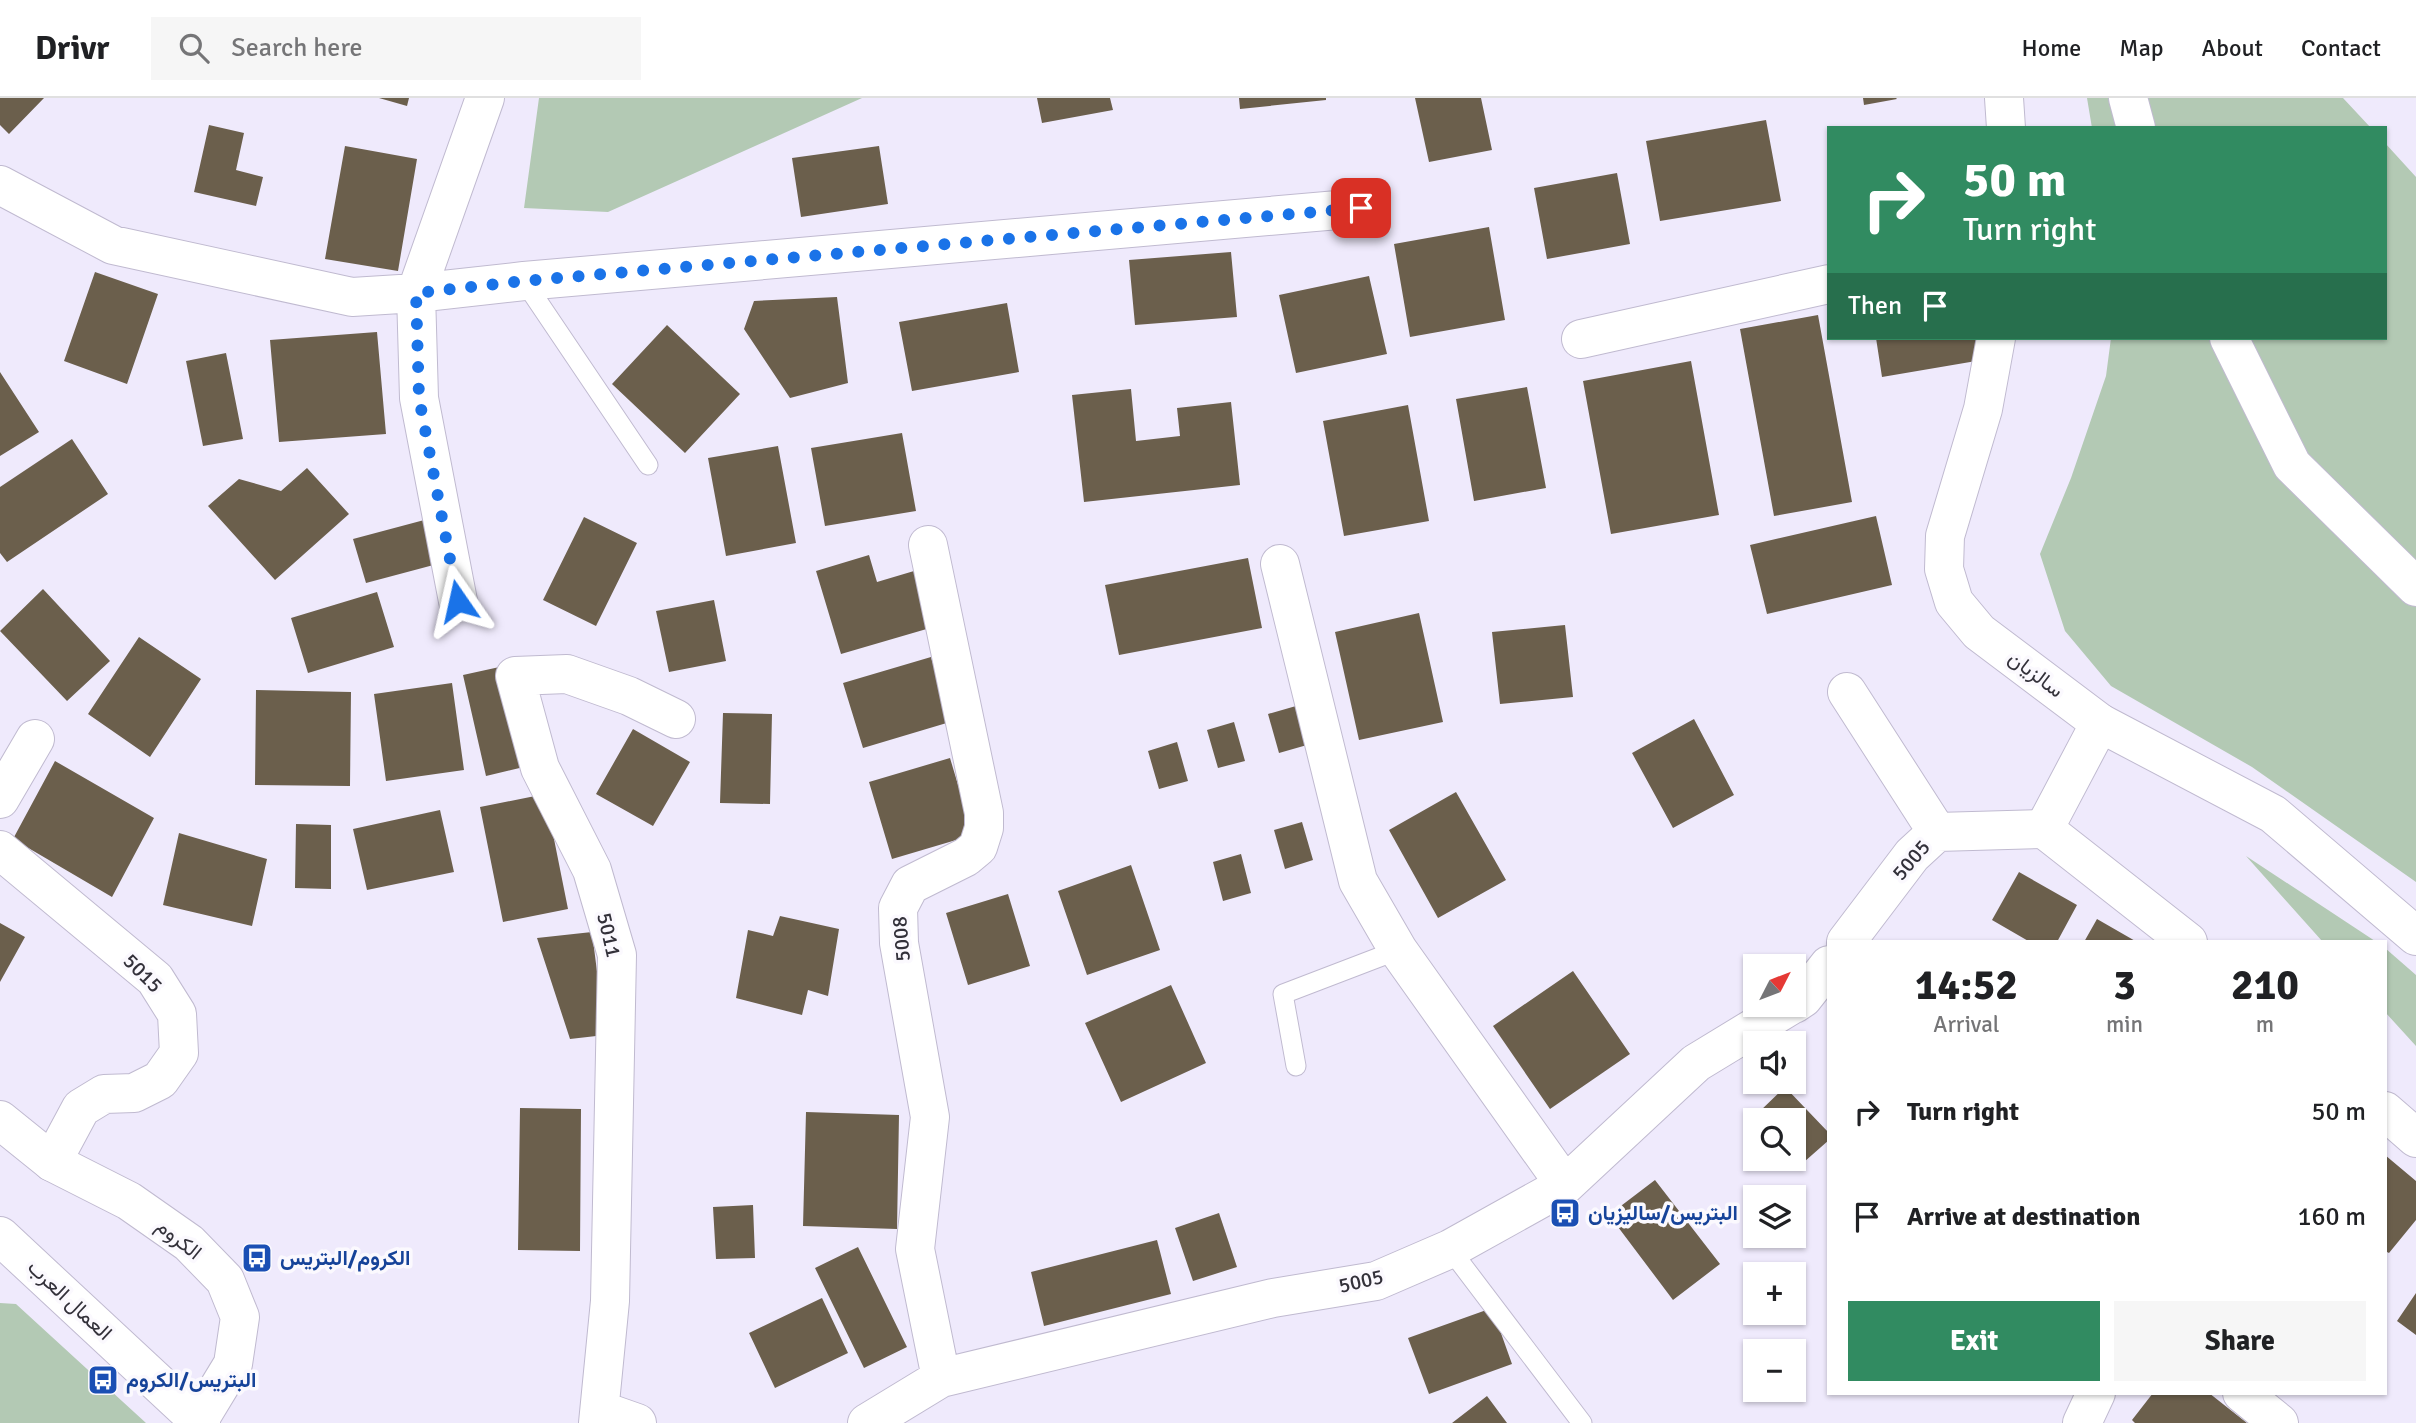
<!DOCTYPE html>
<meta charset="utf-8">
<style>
body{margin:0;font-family:Signika,Vazirmatn,sans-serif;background:#f6f6f6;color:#202124;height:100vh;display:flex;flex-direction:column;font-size:26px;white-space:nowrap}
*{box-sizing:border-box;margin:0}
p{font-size:23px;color:#757577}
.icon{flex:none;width:38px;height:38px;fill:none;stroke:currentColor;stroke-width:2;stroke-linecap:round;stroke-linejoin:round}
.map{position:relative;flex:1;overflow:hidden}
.drawer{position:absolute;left:1827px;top:842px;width:560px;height:455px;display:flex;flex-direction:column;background:#fff;border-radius:0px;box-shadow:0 2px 5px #0004}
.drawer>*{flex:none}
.banner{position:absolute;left:1827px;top:28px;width:560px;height:214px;border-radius:0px;box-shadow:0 2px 5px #0004;background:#318b61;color:#fff;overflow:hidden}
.needle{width:46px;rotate:48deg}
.fabs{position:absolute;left:1743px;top:856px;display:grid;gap:14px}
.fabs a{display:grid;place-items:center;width:63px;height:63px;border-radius:0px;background:#fff;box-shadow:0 2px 5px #0004;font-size:35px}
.pin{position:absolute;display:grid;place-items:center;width:60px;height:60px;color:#fff;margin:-30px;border-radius:14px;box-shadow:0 4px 10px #0006}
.me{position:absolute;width:77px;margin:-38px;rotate:349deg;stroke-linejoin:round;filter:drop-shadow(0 0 5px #0008)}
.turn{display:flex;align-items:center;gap:24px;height:147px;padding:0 21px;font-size:32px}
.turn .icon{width:91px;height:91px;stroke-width:2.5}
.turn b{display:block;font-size:49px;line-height:60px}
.then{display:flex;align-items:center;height:66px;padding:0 21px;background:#0003;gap:14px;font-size:26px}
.eta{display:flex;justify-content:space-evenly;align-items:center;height:119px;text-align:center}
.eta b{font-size:42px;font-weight:700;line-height:49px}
.button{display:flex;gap:14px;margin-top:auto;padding:14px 21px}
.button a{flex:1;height:80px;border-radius:0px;background:#318b61;color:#fff;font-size:28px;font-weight:700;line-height:80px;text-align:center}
.button a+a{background:#f6f6f6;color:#202124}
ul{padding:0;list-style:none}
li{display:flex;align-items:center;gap:21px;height:105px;padding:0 21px}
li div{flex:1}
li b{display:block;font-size:26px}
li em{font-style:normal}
header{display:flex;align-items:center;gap:42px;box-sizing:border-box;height:98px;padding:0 35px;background:#fff;border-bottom:2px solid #e0e0e0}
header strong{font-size:33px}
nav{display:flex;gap:38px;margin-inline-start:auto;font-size:24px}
.search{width:490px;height:63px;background:#f6f6f6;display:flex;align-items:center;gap:18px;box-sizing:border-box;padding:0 24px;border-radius:0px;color:#757577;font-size:26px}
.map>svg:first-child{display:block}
</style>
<header>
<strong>Drivr</strong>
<div class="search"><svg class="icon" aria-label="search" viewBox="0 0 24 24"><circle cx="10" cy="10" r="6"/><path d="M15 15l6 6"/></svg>Search here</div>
<nav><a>Home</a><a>Map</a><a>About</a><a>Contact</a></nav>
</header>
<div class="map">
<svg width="2416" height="1325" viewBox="0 0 2416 1325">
<rect width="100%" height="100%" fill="#efeafc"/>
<path fill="#b3c9b4" d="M539 0H862L608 114 524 110Z
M2087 0H2343L2371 30H2092Z
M2385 45 2416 79V784L2252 669 2111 588 2065 533 2040 456 2071 380 2106 278 2111 240H2385Z
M2246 758 2375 843H2322Z
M2385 850 2416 877V948L2385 914Z
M0 1205 16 1206 146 1325H0Z"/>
<path fill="#6b5f4c" d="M0 0H44L9 36 0 27Z
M379 0H409L407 8Z
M1037 0H1110L1113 12 1042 25Z
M1239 0H1326V2L1240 11Z
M1415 0H1481L1492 52 1429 64Z
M1863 0H1896L1897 1 1864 7Z
M1766 22 1781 103 1660 123 1646 43Z
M209 27 244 35 236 72 263 79 256 108 194 94Z
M345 48 417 61 398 173 325 161Z
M879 48 888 106 801 119 792 60Z
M1617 75 1630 146 1547 161 1534 90Z
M1489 129 1505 222 1410 239 1394 146Z
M1231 154 1237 219 1135 227 1129 162Z
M95 174 158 196 127 286 64 263Z
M1369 178 1387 256 1296 275 1279 197Z
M837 199 848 285 790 300 744 231 754 203Z
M1007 205 1019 274 912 293 899 224Z
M1818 217 1852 404 1774 418 1740 231Z
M667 227 740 296 685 355 612 286Z
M377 234 386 336 279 344 270 242Z
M1876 240H1977L1982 262 1882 279Z
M226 255 243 341 203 348 186 263Z
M1691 263 1719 417 1611 436 1583 283Z
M0 274 39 334 0 358Z
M1527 289 1546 390 1474 403 1456 301Z
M1131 291 1136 343 1180 338 1177 310 1231 304 1240 387 1084 404 1072 297Z
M1408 307 1429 423 1344 438 1323 323Z
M902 335 916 413 825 428 811 350Z
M72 341 108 396 7 464 0 455V389Z
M778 348 796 445 726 458 708 360Z
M307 370 349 416 275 482 208 408 239 381 281 393Z
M1876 418 1892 487 1767 516 1750 447Z
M584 419 637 445 596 528 543 502Z
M428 421 441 465 366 485 353 441Z
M869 457 877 484 914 473 930 530 841 556 816 473Z
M1248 460 1262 530 1119 557 1105 487Z
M43 491 110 563 67 603 0 533Z
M377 494 394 549 308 575 291 520Z
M714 502 726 563 669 574 656 513Z
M1419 515 1443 624 1359 642 1335 534Z
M1565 527 1573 599 1500 606 1492 534Z
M139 539 201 581 150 659 88 616Z
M931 559 950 624 863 650 843 585Z
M504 568 528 668 486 678 463 577Z
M452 585 464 672 386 683 374 596Z
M256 592 351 594 350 688 255 687Z
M1296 608 1307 647 1279 655 1268 616Z
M723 615 772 616 770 706 720 705Z
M1694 621 1734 697 1673 730 1632 655Z
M1234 624 1245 663 1218 670 1207 632Z
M633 631 690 664 653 728 596 696Z
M1177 644 1188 683 1159 691 1148 653Z
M950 660 973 737 892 761 869 684Z
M55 663 154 720 112 799 13 741Z
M1456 694 1506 782 1438 820 1389 732Z
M545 696 568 811 503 824 480 709Z
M440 712 454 774 367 792 353 731Z
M1302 724 1313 762 1285 771 1274 732Z
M296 726 331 727V791L295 790Z
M179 735 267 761 252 828 163 807Z
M1241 756 1251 795 1223 803 1213 764Z
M1131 767 1160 852 1087 877 1058 793Z
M2019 774 2077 807 2057 844H2030L1992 822Z
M1008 796 1030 868 968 887 946 815Z
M780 818 839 831 828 898 808 892 802 917 736 900 748 832 773 838Z
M2097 821 2137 844H2084Z
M0 825 25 839 0 884Z
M592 834 605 937 570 941 537 840Z
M1573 873 1630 956 1550 1011 1493 928Z
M1171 887 1206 965 1121 1004 1085 925Z
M1785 989 1829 1035V1042L1804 1064 1794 1053V1022H1765L1758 1015Z
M520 1010 581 1011 580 1153 518 1152Z
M806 1014 899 1017 897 1131 803 1128Z
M2385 1057 2416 1083V1122L2389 1155 2385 1153Z
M1655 1082 1720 1166 1673 1202 1609 1117Z
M753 1107 755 1160 716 1161 713 1109Z
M1219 1115 1237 1169 1193 1183 1175 1130Z
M1157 1142 1171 1196 1044 1228 1031 1174Z
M858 1149 907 1249 864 1270 815 1170Z
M2416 1195V1237L2397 1223Z
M822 1200 848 1255 775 1290 749 1235Z
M1492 1210 1512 1266 1429 1296 1408 1240Z
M2153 1295H2209L2247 1325H2135L2132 1322Z
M1487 1298 1507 1325H1452Z"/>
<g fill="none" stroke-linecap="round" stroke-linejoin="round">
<g stroke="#c0bad0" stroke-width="21">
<path id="lane" d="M524 183 648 367
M1296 968 1283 896 1398 852
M1450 1151 1582 1325"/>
</g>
<g stroke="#c0bad0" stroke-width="40">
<path id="street" d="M2128 0 2136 30
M0 87 113 147 352 199 416 195 524 183 1361 110
M2229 240 2292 367 2416 489
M1581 241 1829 186
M928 447 984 715V730L978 749 966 759 910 787 898 810 899 845 930 1019 915 1151 941 1280
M1280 466 1358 783 1398 852 1565 1087
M458 503 419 300 416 195 485 0
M1847 594 1937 734
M2100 625 2273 716 2416 838
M0 701 35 641
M0 752 155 881 177 916 179 955 160 982 134 995 104 996 81 1010 52 1064
M1846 844 1912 757 1937 734 2044 731
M1794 906 1803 900 1829 867
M2242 1295 2279 1325
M600 1312 637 1325
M598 1325 610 1203 617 857 592 772 540 670 515 578 567 576 629 598 676 621
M867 1325 941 1280 1273 1200 1376 1183 1450 1151 1565 1087 1696 965 1793 906
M2082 1325 2096 1295"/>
</g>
<g stroke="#c0bad0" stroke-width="40">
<path id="secondary" d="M2004 0 2006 30
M1996 240 1983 311 1945 438 1944 471 1954 504 1979 534 2100 625 2044 731 2188 844
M2385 1013 2416 1040
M0 1022 52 1064 129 1103 189 1145 225 1182 240 1219 233 1266 199 1322
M0 1138 201 1325"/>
</g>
<use href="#lane" stroke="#fff" stroke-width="19"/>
<use href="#street" stroke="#fff" stroke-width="38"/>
<use href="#secondary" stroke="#fff" stroke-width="38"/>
</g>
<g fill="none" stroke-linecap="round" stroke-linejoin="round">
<path stroke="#1a73e8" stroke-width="12" stroke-dasharray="0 21.6" d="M458 503 419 300 416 195 524 183 1361 110"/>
</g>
<defs>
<g id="bus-square" transform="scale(1.575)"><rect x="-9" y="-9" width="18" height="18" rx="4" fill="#1a4fb4" stroke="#fbf9fe"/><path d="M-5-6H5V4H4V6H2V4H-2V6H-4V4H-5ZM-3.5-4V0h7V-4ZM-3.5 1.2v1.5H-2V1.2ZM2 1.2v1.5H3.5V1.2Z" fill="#fff"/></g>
</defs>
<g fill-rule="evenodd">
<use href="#bus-square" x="1565" y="1115"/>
<use href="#bus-square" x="257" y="1160"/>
<use href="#bus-square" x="103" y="1282"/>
</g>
<g text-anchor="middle" stroke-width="7" stroke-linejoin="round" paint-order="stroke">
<g font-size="21" fill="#33313a" stroke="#fbf9fe">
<text transform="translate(2036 576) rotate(37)" y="7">سالزيان</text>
<text transform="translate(1911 762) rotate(-49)" y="7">5005</text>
<text transform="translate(609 837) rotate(77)" y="7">5011</text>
<text transform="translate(901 841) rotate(-95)" y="7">5008</text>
<text transform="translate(143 875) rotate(45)" y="7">5015</text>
<text transform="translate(179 1141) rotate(39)" y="7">الكروم</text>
<text transform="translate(1361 1183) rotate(-13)" y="7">5005</text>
<text transform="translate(70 1202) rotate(43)" y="7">العمال العرب</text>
</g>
<g font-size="21" font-weight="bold" fill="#164399" stroke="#fbf9fe" text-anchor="start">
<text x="1588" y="1122">البتريس/ساليزيان</text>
<text x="280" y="1167">الكروم/البتريس</text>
<text x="126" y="1289">البتريس/الكروم</text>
</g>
</g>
</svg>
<div class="fabs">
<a><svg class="needle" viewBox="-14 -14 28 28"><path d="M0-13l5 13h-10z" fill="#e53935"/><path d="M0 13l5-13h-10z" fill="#757577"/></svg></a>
<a><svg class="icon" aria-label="sound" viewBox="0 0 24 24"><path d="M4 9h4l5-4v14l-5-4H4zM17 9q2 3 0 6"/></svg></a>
<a><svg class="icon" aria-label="search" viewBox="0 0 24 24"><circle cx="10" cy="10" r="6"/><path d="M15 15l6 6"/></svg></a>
<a><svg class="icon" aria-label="layers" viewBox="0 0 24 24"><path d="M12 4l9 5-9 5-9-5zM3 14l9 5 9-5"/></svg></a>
<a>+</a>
<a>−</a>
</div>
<div class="pin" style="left:1361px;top:110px;background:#d93025"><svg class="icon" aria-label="arrive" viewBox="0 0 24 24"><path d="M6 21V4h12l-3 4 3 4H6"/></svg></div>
<svg class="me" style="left:458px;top:503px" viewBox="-20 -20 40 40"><path d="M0-17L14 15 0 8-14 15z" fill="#1a73e8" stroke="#fff" stroke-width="4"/></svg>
<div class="banner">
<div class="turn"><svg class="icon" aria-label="right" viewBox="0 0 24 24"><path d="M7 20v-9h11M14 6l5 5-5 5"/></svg><div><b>50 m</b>Turn right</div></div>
<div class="then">Then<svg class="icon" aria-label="arrive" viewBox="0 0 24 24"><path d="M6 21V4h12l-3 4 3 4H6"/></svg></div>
</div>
<section class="drawer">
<div class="eta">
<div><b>14:52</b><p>Arrival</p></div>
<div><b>3</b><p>min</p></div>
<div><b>210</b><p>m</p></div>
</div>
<ul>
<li><svg class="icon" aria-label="right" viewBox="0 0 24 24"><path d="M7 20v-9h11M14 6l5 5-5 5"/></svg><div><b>Turn right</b></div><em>50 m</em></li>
<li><svg class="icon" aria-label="arrive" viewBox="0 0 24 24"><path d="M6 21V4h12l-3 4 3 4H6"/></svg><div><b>Arrive at destination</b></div><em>160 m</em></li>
</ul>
<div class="button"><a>Exit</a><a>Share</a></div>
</section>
</div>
